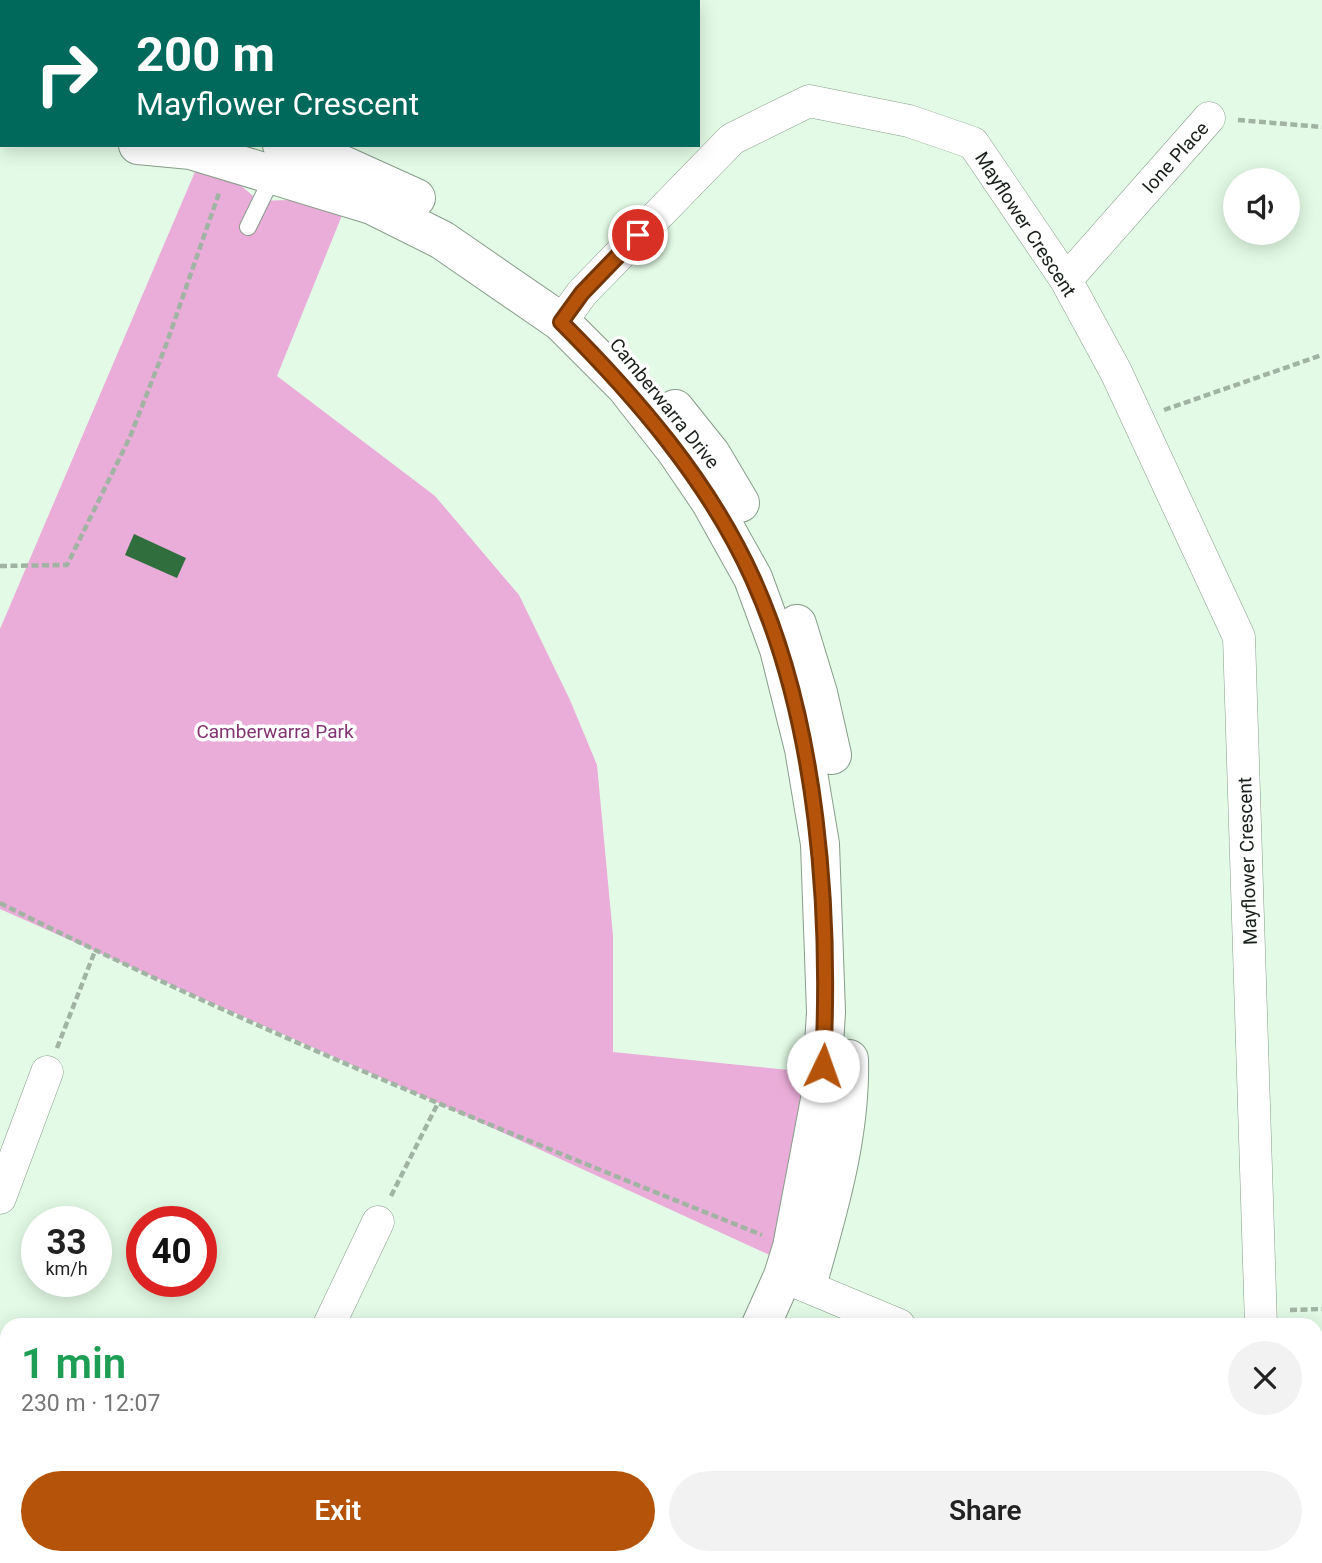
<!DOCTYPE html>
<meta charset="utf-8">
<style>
body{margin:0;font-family:Roboto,sans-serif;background:#f2f2f2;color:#222;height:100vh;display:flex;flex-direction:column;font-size:26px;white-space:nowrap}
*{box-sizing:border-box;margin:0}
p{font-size:23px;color:#767676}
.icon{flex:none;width:38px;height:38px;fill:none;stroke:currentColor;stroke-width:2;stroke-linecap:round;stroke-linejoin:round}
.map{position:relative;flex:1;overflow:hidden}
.panel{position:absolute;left:0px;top:1318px;width:1323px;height:247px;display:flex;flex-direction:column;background:#fff;border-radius:21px 21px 0 0;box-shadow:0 4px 18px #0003}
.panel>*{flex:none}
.top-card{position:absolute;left:0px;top:0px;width:700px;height:147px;box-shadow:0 4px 18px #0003;background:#00695c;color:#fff;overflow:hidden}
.fabs{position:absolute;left:1223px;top:168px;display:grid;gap:14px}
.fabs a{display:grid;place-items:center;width:77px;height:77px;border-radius:50%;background:#fff;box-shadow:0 4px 18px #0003;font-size:35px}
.speed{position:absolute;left:21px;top:1206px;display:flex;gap:14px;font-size:35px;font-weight:700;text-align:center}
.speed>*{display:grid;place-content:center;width:91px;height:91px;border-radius:50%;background:#fff;box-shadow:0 4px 18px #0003;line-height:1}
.speed small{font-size:18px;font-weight:400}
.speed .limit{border:10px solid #d22;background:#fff;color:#111}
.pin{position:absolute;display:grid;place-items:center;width:60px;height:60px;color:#fff;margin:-30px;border:4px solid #fff;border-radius:50%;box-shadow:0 2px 7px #0007}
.me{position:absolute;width:77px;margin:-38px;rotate:3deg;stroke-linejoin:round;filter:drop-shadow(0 0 5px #0008)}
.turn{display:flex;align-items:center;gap:24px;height:147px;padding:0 21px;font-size:32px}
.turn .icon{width:91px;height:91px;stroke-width:2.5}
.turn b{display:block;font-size:49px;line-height:60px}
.round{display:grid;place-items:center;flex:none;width:74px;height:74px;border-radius:37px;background:#f2f2f2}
.headline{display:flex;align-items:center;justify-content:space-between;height:119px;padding:0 21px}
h1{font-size:42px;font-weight:600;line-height:52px;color:#1e9e55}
.cta{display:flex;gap:14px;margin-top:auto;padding:14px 21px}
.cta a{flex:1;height:80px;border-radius:42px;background:#b45309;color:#fff;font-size:28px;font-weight:600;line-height:80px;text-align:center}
.cta a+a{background:#f2f2f2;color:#222}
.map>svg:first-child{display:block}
</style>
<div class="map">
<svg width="1322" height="1563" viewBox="0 0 1322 1563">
<rect width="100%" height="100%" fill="#e3fbe6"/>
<path fill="#eaacd8" d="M203 153 259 201 349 198 277 376 435 496 519 595 570 700 597 765 613 936V1052L808 1072 787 1263 438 1103 0 909V629Z"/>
<path fill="#306f3d" d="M134 534 186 558 177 578 125 555Z"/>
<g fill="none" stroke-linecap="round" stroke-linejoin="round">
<g stroke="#889d8a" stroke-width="18">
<path id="service" d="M248 227 273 176"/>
</g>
<g stroke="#889d8a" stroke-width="33">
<path id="minor" d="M1066 280 1209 118
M561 322 582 293 732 139 809 101 909 121 973 143 1066 280 1116 372 1239 637 1261 1325
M0 1198 47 1072
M784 1277 899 1325
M329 1325 378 1222
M0 1515 7 1547
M215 1563 218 1558"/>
</g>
<g stroke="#889d8a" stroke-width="40">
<path id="tertiary" d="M328 2 329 0
M0 116 2 115
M138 145 191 150 372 205 442 240 561 322 625 386 676 451 710 501 753 578 779 649 804 749 820 844 826 1012 821 1094 792 1247 783 1276 761 1325
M282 145 343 165 416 198
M675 409 711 454 740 503
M797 624 818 693 832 755
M809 1278C829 1208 851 1133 849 1059
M652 1563 655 1558"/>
</g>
<path stroke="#a1b4a3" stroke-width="4.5" stroke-dasharray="7 3.5" stroke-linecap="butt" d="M374 2 375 0
M1238 120 1322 127
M1164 410 1322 355
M0 566 67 565 130 437 166 345 219 193
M0 903C247 1028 505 1132 762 1235
M57 1048 95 951
M391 1196 438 1103
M1290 1310 1322 1309"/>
<use href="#service" stroke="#fff" stroke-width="16"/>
<use href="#minor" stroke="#fff" stroke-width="32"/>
<use href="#tertiary" stroke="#fff" stroke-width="38"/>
</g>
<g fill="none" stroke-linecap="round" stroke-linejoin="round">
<g stroke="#753606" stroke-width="18">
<path id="route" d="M638 235 582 293 561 322C636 397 709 481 753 579 818 723 831 910 823 1066"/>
</g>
<use href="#route" stroke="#b45309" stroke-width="12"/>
</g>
<g text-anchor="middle" stroke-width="7" stroke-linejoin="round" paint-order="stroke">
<g font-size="19" fill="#182019" stroke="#fff">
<text transform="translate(1175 157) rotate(-48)" y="7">Ione Place</text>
<text transform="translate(1026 224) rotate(57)" y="7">Mayflower Crescent</text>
<text transform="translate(665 403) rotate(51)" y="7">Camberwarra Drive</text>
<text transform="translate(1247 861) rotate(-92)" y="7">Mayflower Crescent</text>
</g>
<g font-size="19" fill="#823370" stroke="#fff">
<text x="275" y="738">Camberwarra Park</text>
</g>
</g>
</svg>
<div class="fabs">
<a><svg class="icon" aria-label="sound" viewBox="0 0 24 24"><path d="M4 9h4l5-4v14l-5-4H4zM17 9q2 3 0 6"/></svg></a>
</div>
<div class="speed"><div>33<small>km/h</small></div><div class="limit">40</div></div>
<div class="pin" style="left:638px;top:235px;background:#d93025"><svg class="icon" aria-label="arrive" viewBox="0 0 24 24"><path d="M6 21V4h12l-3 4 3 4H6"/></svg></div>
<svg class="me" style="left:823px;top:1066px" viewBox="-20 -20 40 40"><circle r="19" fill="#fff"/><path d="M0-13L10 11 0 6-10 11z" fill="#b45309"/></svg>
<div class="top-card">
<div class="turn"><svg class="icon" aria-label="right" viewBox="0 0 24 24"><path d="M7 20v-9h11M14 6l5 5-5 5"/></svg><div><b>200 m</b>Mayflower Crescent</div></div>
</div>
<section class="panel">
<div class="headline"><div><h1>1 min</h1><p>230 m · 12:07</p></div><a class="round"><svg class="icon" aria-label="close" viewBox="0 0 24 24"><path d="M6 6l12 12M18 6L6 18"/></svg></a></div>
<div class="cta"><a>Exit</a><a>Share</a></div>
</section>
</div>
